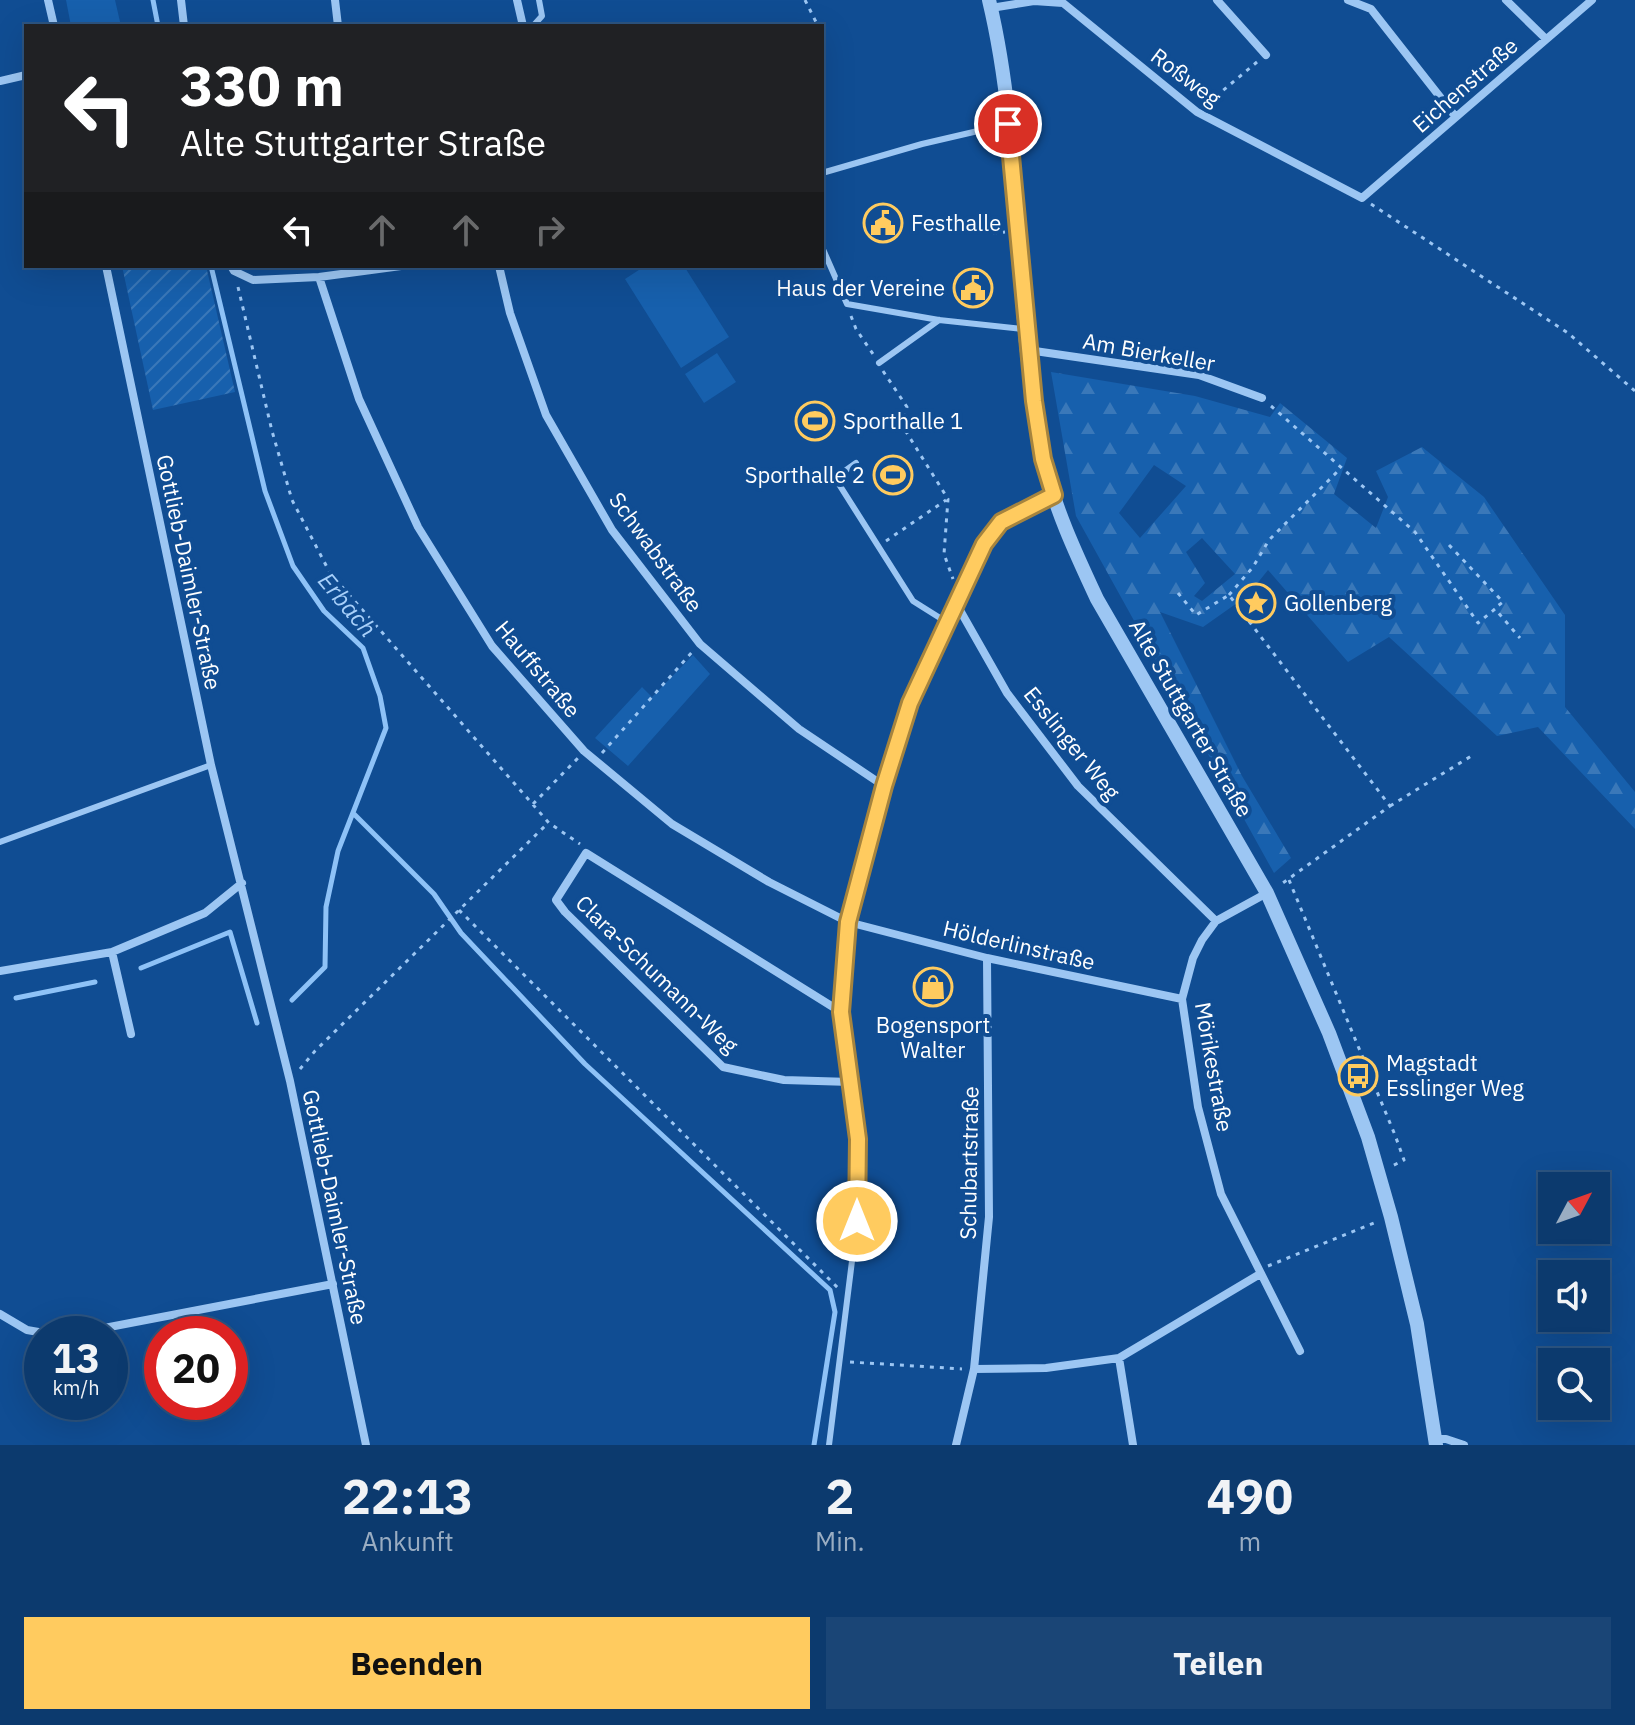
<!DOCTYPE html>
<html lang="de">
<meta charset="utf-8">
<style>
body{margin:0;font-family:"IBM Plex Sans",sans-serif;background:#1a4576;color:#f1f3f6;height:100vh;display:flex;flex-direction:column;font-size:30px;white-space:nowrap}
*{box-sizing:border-box;margin:0}
p{font-size:26px;color:#9aadc2}
.icon{flex:none;width:44px;height:44px;fill:none;stroke:currentColor;stroke-width:2;stroke-linecap:round;stroke-linejoin:round}
.map{position:relative;height:1445px;overflow:hidden}
.sheet{display:flex;flex-direction:column;background:#0c3a6e;flex:1}
.sheet>*{flex:none}
.banner{position:absolute;left:24px;top:24px;width:800px;height:244px;border-radius:0px;box-shadow:0 8px 32px #0002,0 0 0 2px #2c5481;background:#202124;color:#fff;overflow:hidden}
.needle{width:52px;rotate:49deg}
.controls{position:absolute;left:1538px;top:1172px;display:grid;gap:16px}
.controls a{display:grid;place-items:center;width:72px;height:72px;border-radius:0px;background:#0c3a6e;box-shadow:0 8px 32px #0002,0 0 0 2px #2c5481;font-size:40px}
.speed{position:absolute;left:24px;top:1316px;display:flex;gap:16px;font-size:40px;font-weight:700;text-align:center}
.speed>*{display:grid;place-content:center;width:104px;height:104px;border-radius:50%;background:#0c3a6e;box-shadow:0 8px 32px #0002,0 0 0 2px #2c5481;line-height:1}
.speed small{font-size:20px;font-weight:400}
.speed .limit{border:12px solid #d22;background:#fff;color:#111}
.pin{position:absolute;display:grid;place-items:center;width:68px;height:68px;color:#fff;margin:-34px;border:4px solid #fff;border-radius:50%;box-shadow:0 2px 8px #0007}
.me{position:absolute;width:88px;margin:-44px;rotate:0deg;stroke-linejoin:round;filter:drop-shadow(0 0 6px #0008)}
.turn{display:flex;align-items:center;gap:28px;height:168px;padding:0 24px;font-size:36px}
.turn .icon{width:104px;height:104px;stroke-width:2.5}
.turn b{display:block;font-size:56px;line-height:68px}
.lanes{display:flex;align-items:center;height:76px;padding:0 24px;background:#0003;justify-content:center;gap:40px;direction:ltr}
.lanes .off{opacity:.35}
.eta{display:flex;justify-content:space-evenly;align-items:center;height:136px;text-align:center}
.eta b{font-size:48px;font-weight:800;line-height:56px}
.cta{display:flex;gap:16px;margin-top:auto;padding:16px 24px}
.cta a{flex:1;height:92px;border-radius:0px;background:#ffcb5f;color:#111;font-size:32px;font-weight:800;line-height:92px;text-align:center}
.cta a+a{background:#1a4576;color:#f1f3f6}
.map>svg:first-child{display:block}
</style>
<div class="map">
<svg width="1635" height="1445" viewBox="0 0 1635 1445">
<defs>
<pattern id="forest-firs" width="22" height="20" patternUnits="userSpaceOnUse" patternTransform="scale(2)"><rect width="22" height="20" fill="#1760ad"/><path d="M5 1l3.5 6h-7zM16 11l3.5 6h-7z" fill="#3a78b9"/></pattern>
<pattern id="garden-furrows" width="10" height="10" patternUnits="userSpaceOnUse" patternTransform="scale(2)"><rect width="10" height="10" fill="#1760ad"/><path d="M-1 1l2-2M0 10L10 0M9 11l2-2" fill="none" stroke="#3a78b9"/></pattern>
</defs>
<rect width="100%" height="100%" fill="#104d93"/>
<path fill="url(#forest-firs)" fill-rule="evenodd" d="M1051 372 1195 396 1270 417 1280 403 1347 458 1334 494 1376 528 1388 497 1376 471 1422 447 1484 497 1565 615V707L1635 792V829L1538 727 1497 736 1389 637 1348 662 1268 570 1247 596 1203 627 1160 612 1242 776 1291 858 1274 873 1076 516ZM1154 465 1186 486 1140 538 1119 513ZM1202 538 1235 574 1202 601 1194 596 1205 583 1186 552Z"/>
<path fill="#1760ad" d="M66 0H115L121 26H71Z
M645 266H684L729 337 681 368 625 279Z
M717 353 736 382 704 403 685 374Z
M693 655 710 674 628 766 595 738 642 687 652 697Z"/>
<path fill="url(#garden-furrows)" d="M122 266H206L235 392 153 410Z"/>
<g fill="none" stroke-linecap="round" stroke-linejoin="round">
<path stroke="#8ec2f7" stroke-width="5" d="M153 0 158 26
M211 266 265 491 293 566 324 611 363 648 380 696 386 728 338 851 326 907 325 967 292 1000
M354 814 434 894 461 933 585 1064 830 1290 835 1312 814 1445
M141 968 230 932 257 1023
M16 998 95 982"/>
<path stroke="#9cc6f3" stroke-width="3" stroke-dasharray="4 6" stroke-linecap="butt" d="M805 0 818 26
M822 34 824 39 822 44
M1208 103 1257 62
M1371 204 1568 333 1635 391
M993 233 1005 232
M238 287 272 431 292 500 330 573 549 823 580 844
M851 316 856 329 873 354
M883 371 907 407 900 422 948 499 944 554 953 579
M1271 406 1415 532 1478 623 1495 609 1520 638
M886 541 946 500
M1449 545 1503 602 1495 608
M1178 593 1196 615 1229 595 1390 806 1280 885
M1229 595 1253 567 1269 540 1341 468
M602 753 693 651
M533 804 578 758
M1390 806 1473 755
M1289 880 1395 1135 1404 1160 1392 1166
M459 910 839 1289
M300 1069 315 1051 547 824
M1268 1266 1379 1221
M850 1362 962 1369"/>
<path stroke="#9cc6f3" stroke-width="6" d="M533 26 542 16 539 0
M822 173 922 144 1008 124
M822 247 847 304 939 320 1022 329
M879 363 939 320
M856 463 835 478 913 601 948 623
M0 842 211 765
M829 1445 857 1221 858 1139 851 1082"/>
<path stroke="#9cc6f3" stroke-width="8" d="M48 0 54 26
M181 0 184 26
M335 0 338 26
M517 0 523 26
M1217 0 1266 55
M1348 0 1371 9 1455 116
M1506 0 1546 39
M991 8 1034 1 1063 3 1197 112 1362 198 1592 0
M0 81 26 75
M106 266 211 765 290 1081 366 1445
M231 266 234 271 253 280 319 277 401 266
M499 266 510 313 546 415 612 530 700 644 799 729 884 786
M319 277 359 399 418 527 492 646 584 751 672 824 769 882 848 922 987 958 1182 999
M1028 350 1199 375 1262 398
M957 605 1007 693 1078 786 1216 921
M1267 893 1216 921 1202 940 1193 958 1182 999 1198 1107 1221 1194 1300 1351
M112 952 131 1034
M0 971 112 952 205 913 242 883
M841 1012 586 853 556 900 565 912 723 1067 784 1080 851 1082 841 1012 848 922 884 786 910 703 984 544 1001 522 1054 495
M0 1314 27 1330 50 1334
M73 1334 333 1284
M1119 1358 1133 1445
M974 1369 1046 1368 1119 1358 1260 1274
M1435 1439H1446L1464 1445
M956 1445 974 1369 989 1217 987 958"/>
<path stroke="#9cc6f3" stroke-width="14" d="M989 0C1025 150 1011 308 1043 458 1054 507 1076 554 1097 599L1267 893 1329 1033 1368 1137 1391 1217 1417 1324 1436 1445"/>
</g>
<g fill="none" stroke-linecap="round" stroke-linejoin="round">
<g stroke="#a6843e" stroke-width="20">
<path id="route" d="M857 1221 858 1139 841 1012 848 922 884 786 910 703 984 544 1001 522 1054 495 1043 459 1034 401 1008 124"/>
</g>
<use href="#route" stroke="#ffcb5f" stroke-width="14"/>
</g>
<defs>
<g id="civic-ring" transform="scale(2)"><circle r="9.5" fill="#104d93" stroke="#ffcb5f" stroke-width="1.5"/><path d="M-.6-6.5H3V-4.5H.6V-3L4-1V1h2V6H-6V1h2V-1L-.6-3ZM-1.2 2.5V6h2.4V2.5Z" fill="#ffcb5f"/></g>
<g id="stadium-ring" transform="scale(2)"><circle r="9.5" fill="#104d93" stroke="#ffcb5f" stroke-width="1.5"/><path d="M0-5a6.5 5 0 1 0 0 10a6.5 5 0 1 0 0-10ZM-3.5-1.8h7v3.6h-7Z" fill="#ffcb5f"/></g>
<g id="sight-ring" transform="scale(2)"><circle r="9.5" fill="#104d93" stroke="#ffcb5f" stroke-width="1.5"/><path d="M0-6L1.8-2.2L6-1.7L2.9 1.2L3.7 5.4L0 3.3L-3.7 5.4L-2.9 1.2L-6-1.7L-1.8-2.2Z" fill="#ffcb5f"/></g>
<g id="shop-ring" transform="scale(2)"><circle r="9.5" fill="#104d93" stroke="#ffcb5f" stroke-width="1.5"/><path d="M-5-2.5h2.3a2.7 3.5 0 0 1 5.4 0H5L5.5 6h-11ZM-1.5-2.5h3a1.5 2.3 0 0 0-3 0Z" fill="#ffcb5f"/></g>
<g id="bus-ring" transform="scale(2)"><circle r="9.5" fill="#104d93" stroke="#ffcb5f" stroke-width="1.5"/><path d="M-5-6H5V4H4V6H2V4H-2V6H-4V4H-5ZM-3.5-4V0h7V-4ZM-3.5 1.2v1.5H-2V1.2ZM2 1.2v1.5H3.5V1.2Z" fill="#ffcb5f"/></g>
</defs>
<g fill-rule="evenodd">
<use href="#civic-ring" x="883" y="223"/>
<use href="#civic-ring" x="973" y="288"/>
<use href="#stadium-ring" x="815" y="421"/>
<use href="#stadium-ring" x="893" y="475"/>
<use href="#sight-ring" x="1256" y="603"/>
<use href="#shop-ring" x="933" y="987"/>
<use href="#bus-ring" x="1358" y="1076"/>
</g>
<g text-anchor="middle" stroke-width="8" stroke-linejoin="round" paint-order="stroke">
<g font-size="22" fill="#fff" stroke="#104d93">
<text transform="translate(1186 77) rotate(37)" y="8">Roßweg</text>
<text transform="translate(1465 85) rotate(-41)" y="8">Eichenstraße</text>
<text transform="translate(1149 352) rotate(10)" y="8">Am Bierkeller</text>
<text transform="translate(656 552) rotate(54)" y="8">Schwabstraße</text>
<text transform="translate(189 572) rotate(78)" y="8">Gottlieb-Daimler-Straße</text>
<text transform="translate(538 669) rotate(50)" y="8">Hauffstraße</text>
<text transform="translate(1191 718) rotate(60)" y="8">Alte Stuttgarter Straße</text>
<text transform="translate(1072 743) rotate(51)" y="8">Esslinger Weg</text>
<text transform="translate(1019 945) rotate(13)" y="8">Hölderlinstraße</text>
<text transform="translate(657 974) rotate(44)" y="8">Clara-Schumann-Weg</text>
<text transform="translate(1214 1067) rotate(80)" y="8">Mörikestraße</text>
<text transform="translate(969 1163) rotate(-89)" y="8">Schubartstraße</text>
<text transform="translate(335 1207) rotate(78)" y="8">Gottlieb-Daimler-Straße</text>
</g>
<g font-size="22" fill="#fff" stroke="#104d93" text-anchor="start">
<text x="911" y="231">Festhalle</text>
<text x="945" y="296" text-anchor="end">Haus der Vereine</text>
<text x="843" y="429">Sporthalle 1</text>
<text x="865" y="483" text-anchor="end">Sporthalle 2</text>
<text x="1284" y="611">Gollenberg</text>
<text x="933" y="1033" text-anchor="middle">Bogensport<tspan x="933" dy="25">Walter</tspan></text>
<text x="1386" y="1071">Magstadt<tspan x="1386" dy="25">Esslinger Weg</tspan></text>
</g>
<g font-size="24" font-style="italic" fill="#a8d0fa" stroke="#104d93">
<text transform="translate(347 605) rotate(50)" y="8">Erbach</text>
</g>
</g>
</svg>
<div class="controls">
<a><svg class="needle" viewBox="-14 -14 28 28"><path d="M0-13l5 13h-10z" fill="#e53935"/><path d="M0 13l5-13h-10z" fill="#9aadc2"/></svg></a>
<a><svg class="icon" aria-label="sound" viewBox="0 0 24 24"><path d="M4 9h4l5-4v14l-5-4H4zM17 9q2 3 0 6"/></svg></a>
<a><svg class="icon" aria-label="search" viewBox="0 0 24 24"><circle cx="10" cy="10" r="6"/><path d="M15 15l6 6"/></svg></a>
</div>
<div class="speed"><div>13<small>km/h</small></div><div class="limit">20</div></div>
<div class="pin" style="left:1008px;top:124px;background:#d93025"><svg class="icon" aria-label="arrive" viewBox="0 0 24 24"><path d="M6 21V4h12l-3 4 3 4H6"/></svg></div>
<svg class="me" style="left:857px;top:1221px" viewBox="-20 -20 40 40"><circle r="17" fill="#ffcb5f" stroke="#fff" stroke-width="3"/><path d="M0-11L8 9 0 5-8 9z" fill="#fff"/></svg>
<div class="banner">
<div class="turn"><svg class="icon" aria-label="left" viewBox="0 0 24 24"><path d="M17 20v-9H6M10 6l-5 5 5 5"/></svg><div><b>330 m</b>Alte Stuttgarter Straße</div></div>
<div class="lanes"><svg class="icon" aria-label="left" viewBox="0 0 24 24"><path d="M17 20v-9H6M10 6l-5 5 5 5"/></svg><svg class="icon off" aria-label="ahead" viewBox="0 0 24 24"><path d="M12 20V5M6 11l6-6 6 6"/></svg><svg class="icon off" aria-label="ahead" viewBox="0 0 24 24"><path d="M12 20V5M6 11l6-6 6 6"/></svg><svg class="icon off" aria-label="right" viewBox="0 0 24 24"><path d="M7 20v-9h11M14 6l5 5-5 5"/></svg></div>
</div>
</div>
<section class="sheet">
<div class="eta">
<div><b>22:13</b><p>Ankunft</p></div>
<div><b>2</b><p>Min.</p></div>
<div><b>490</b><p>m</p></div>
</div>
<div class="cta"><a>Beenden</a><a>Teilen</a></div>
</section>
